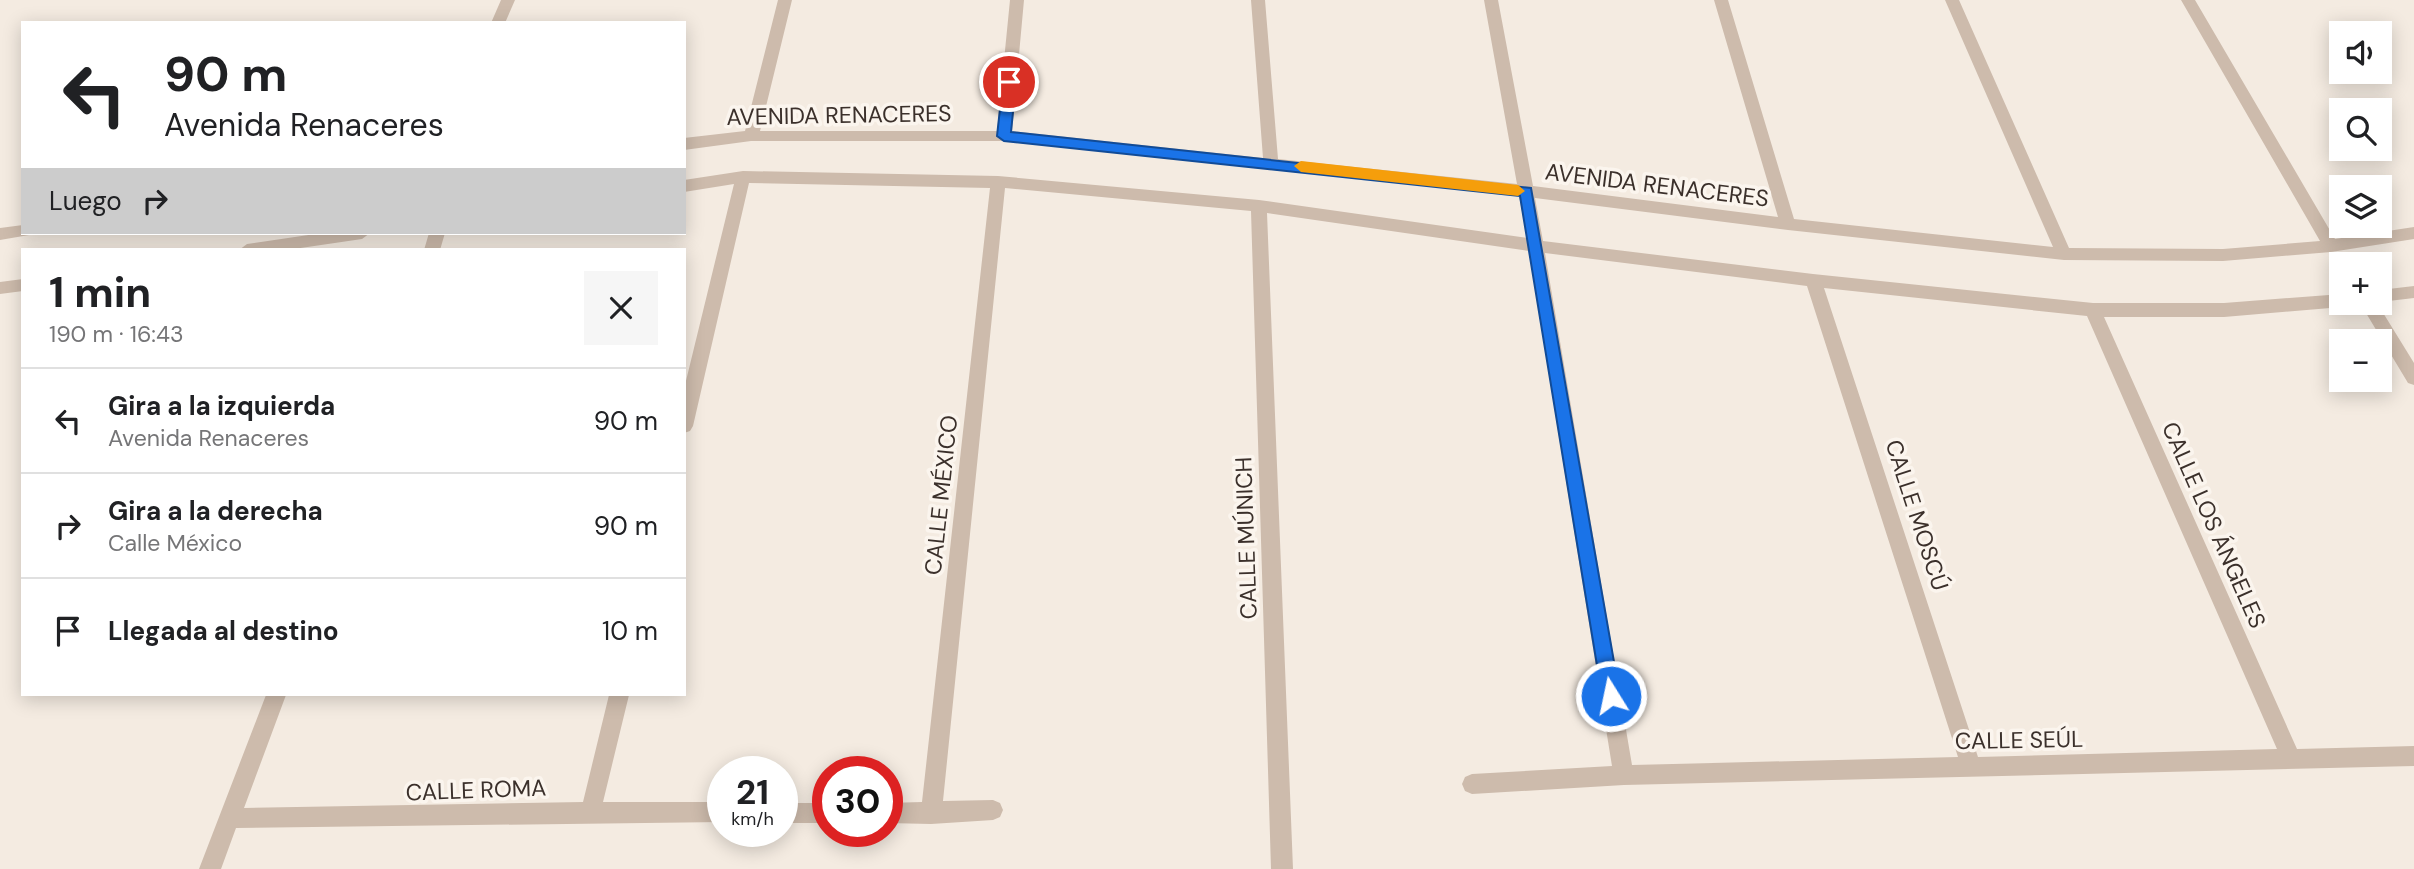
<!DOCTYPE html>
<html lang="es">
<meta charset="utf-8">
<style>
body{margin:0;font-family:"DM Sans",sans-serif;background:#f6f6f6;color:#202124;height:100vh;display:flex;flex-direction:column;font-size:26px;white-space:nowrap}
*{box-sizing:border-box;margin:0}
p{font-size:23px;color:#757577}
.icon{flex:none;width:38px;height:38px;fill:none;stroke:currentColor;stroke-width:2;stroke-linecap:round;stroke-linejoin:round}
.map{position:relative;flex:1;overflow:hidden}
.side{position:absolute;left:21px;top:248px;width:665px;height:448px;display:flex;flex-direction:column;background:#fff;border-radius:0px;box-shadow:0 4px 18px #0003}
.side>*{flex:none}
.hud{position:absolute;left:21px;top:21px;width:665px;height:214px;border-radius:0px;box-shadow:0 4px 18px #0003;background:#fff;color:#202124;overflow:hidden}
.controls{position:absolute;left:2329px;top:21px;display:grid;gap:14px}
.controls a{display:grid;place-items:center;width:63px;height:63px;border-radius:0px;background:#fff;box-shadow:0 4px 18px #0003;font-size:35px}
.speed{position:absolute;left:707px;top:756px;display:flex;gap:14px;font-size:35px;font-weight:700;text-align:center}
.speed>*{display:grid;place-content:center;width:91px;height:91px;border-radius:50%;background:#fff;box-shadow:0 4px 18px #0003;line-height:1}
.speed small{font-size:18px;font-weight:400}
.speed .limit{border:10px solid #d22;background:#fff;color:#111}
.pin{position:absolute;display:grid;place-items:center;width:60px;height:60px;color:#fff;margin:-30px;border:4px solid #fff;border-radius:50%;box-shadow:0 2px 7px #0007}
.me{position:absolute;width:77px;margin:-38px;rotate:350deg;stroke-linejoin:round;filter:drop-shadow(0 0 5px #0008)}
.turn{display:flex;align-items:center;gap:24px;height:147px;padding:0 28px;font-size:32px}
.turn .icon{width:91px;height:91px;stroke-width:2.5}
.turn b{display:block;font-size:49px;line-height:60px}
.then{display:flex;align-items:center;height:66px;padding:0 28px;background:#0003;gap:14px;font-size:26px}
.round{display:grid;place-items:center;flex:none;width:74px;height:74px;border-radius:0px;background:#f6f6f6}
.headline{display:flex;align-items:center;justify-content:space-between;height:119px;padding:0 28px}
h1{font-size:42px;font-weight:700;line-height:52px}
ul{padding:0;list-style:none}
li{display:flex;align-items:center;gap:21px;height:105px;padding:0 28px;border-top:2px solid #e0e0e0}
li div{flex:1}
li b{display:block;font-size:26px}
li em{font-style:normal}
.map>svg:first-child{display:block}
</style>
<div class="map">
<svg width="2414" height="869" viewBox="0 0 2414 869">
<rect width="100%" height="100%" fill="#f4ebe1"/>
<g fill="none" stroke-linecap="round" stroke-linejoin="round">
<path fill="#cdbbac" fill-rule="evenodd" d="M501 0H515L505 23H491Z
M778 0H792L760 131H997L1010 0H1024L1012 131 1263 158 1251 0H1265L1278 159 1517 184 1484 0H1498L1533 186 1778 217 1714 0H1728L1794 219 2053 247 1945 0H1959L2069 248 2223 249 2320 241 2181 0H2195L2335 239 2414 227V239L2331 252 2223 261 2064 260 1788 230 1535 198 1543 241 1813 274 2093 303H2224L2342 294V303H2349L2342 307 2224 317H2104L2297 749 2414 746V766L1624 785 1472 794 1465 791 1462 784 1465 777 1472 774 1612 766 1529 251 1267 213 1293 869H1271L1251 211 1005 188 943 801 993 800 1000 803 1003 810 1000 817 993 820 931 824 887 823V803L922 802 990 188 749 183 693 426 690 431 684 433V389L734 184 684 192V180L743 171 998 176 1259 200 1527 238 1519 196 1004 141H751L684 150V138L745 131ZM1545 253 1807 286 1958 757 1632 765ZM1824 288 2087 316 2277 749 1978 757Z
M23 225V233H30L29 235 0 240V228Z
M322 233H370L362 239 287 250H239L247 244Z
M429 233H445L440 250H424Z
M23 279V291L0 294V282Z
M2414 286V298L2380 302V290Z
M2360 303H2377L2414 363V385L2408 383Z
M266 695H286L244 808 583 802 609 695H629L603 802H723V822L236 828 221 869H199Z
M782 803H828V823H782Z"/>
</g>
<path fill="#1a73e8" stroke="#114b97" stroke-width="2" d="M1009 77 1016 82 1011 132 1531 188 1620 696 1617 702 1611 705 1605 702 1602 696 1520 196 1004 141 997 136 1003 82Z"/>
<path fill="#f59e0b" d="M1301 161 1518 185 1525 191 1518 196 1301 172 1294 166Z"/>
<g text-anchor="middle" stroke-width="7" stroke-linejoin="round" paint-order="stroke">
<g font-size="23" fill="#3b302b" stroke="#fbf5ee">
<text transform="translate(839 115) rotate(-1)" y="8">AVENIDA RENACERES</text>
<text transform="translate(1657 185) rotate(7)" y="8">AVENIDA RENACERES</text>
<text transform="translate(941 495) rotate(-84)" y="8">CALLE MÉXICO</text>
<text transform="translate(1917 515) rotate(72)" y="8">CALLE MOSCÚ</text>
<text transform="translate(2214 525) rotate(66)" y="8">CALLE LOS ÁNGELES</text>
<text transform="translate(1246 538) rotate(-92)" y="8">CALLE MÚNICH</text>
<text transform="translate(2019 740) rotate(-1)" y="8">CALLE SEÚL</text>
<text transform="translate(476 790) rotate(-2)" y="8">CALLE ROMA</text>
</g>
</g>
</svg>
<div class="controls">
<a><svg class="icon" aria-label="sound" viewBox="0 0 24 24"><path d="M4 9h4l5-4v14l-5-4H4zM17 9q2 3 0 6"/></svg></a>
<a><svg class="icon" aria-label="search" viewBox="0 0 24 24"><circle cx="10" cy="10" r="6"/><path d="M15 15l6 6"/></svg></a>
<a><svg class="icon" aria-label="layers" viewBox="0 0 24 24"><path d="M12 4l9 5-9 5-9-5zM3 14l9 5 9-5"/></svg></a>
<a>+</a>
<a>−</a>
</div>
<div class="speed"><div>21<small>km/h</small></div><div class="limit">30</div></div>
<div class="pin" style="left:1009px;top:82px;background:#d93025"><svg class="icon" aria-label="arrive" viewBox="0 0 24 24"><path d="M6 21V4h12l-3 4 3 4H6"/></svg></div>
<svg class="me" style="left:1611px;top:696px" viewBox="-20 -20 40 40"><circle r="17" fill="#1a73e8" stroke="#fff" stroke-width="3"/><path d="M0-11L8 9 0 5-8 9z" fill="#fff"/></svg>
<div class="hud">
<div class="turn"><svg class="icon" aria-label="left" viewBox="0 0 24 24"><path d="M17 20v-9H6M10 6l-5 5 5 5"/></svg><div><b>90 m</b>Avenida Renaceres</div></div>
<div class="then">Luego<svg class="icon" aria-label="right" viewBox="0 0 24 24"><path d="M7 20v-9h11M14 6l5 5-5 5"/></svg></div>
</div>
<section class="side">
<div class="headline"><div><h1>1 min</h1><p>190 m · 16:43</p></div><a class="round"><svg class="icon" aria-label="close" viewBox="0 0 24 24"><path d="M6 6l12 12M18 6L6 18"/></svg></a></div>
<ul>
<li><svg class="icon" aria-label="left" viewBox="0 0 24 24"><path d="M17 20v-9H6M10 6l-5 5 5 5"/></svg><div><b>Gira a la izquierda</b><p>Avenida Renaceres</p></div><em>90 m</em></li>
<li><svg class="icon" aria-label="right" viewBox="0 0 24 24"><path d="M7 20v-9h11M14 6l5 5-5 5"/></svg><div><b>Gira a la derecha</b><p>Calle México</p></div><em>90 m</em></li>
<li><svg class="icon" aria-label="arrive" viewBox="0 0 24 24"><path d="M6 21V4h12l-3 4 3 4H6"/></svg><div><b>Llegada al destino</b></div><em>10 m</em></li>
</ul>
</section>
</div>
